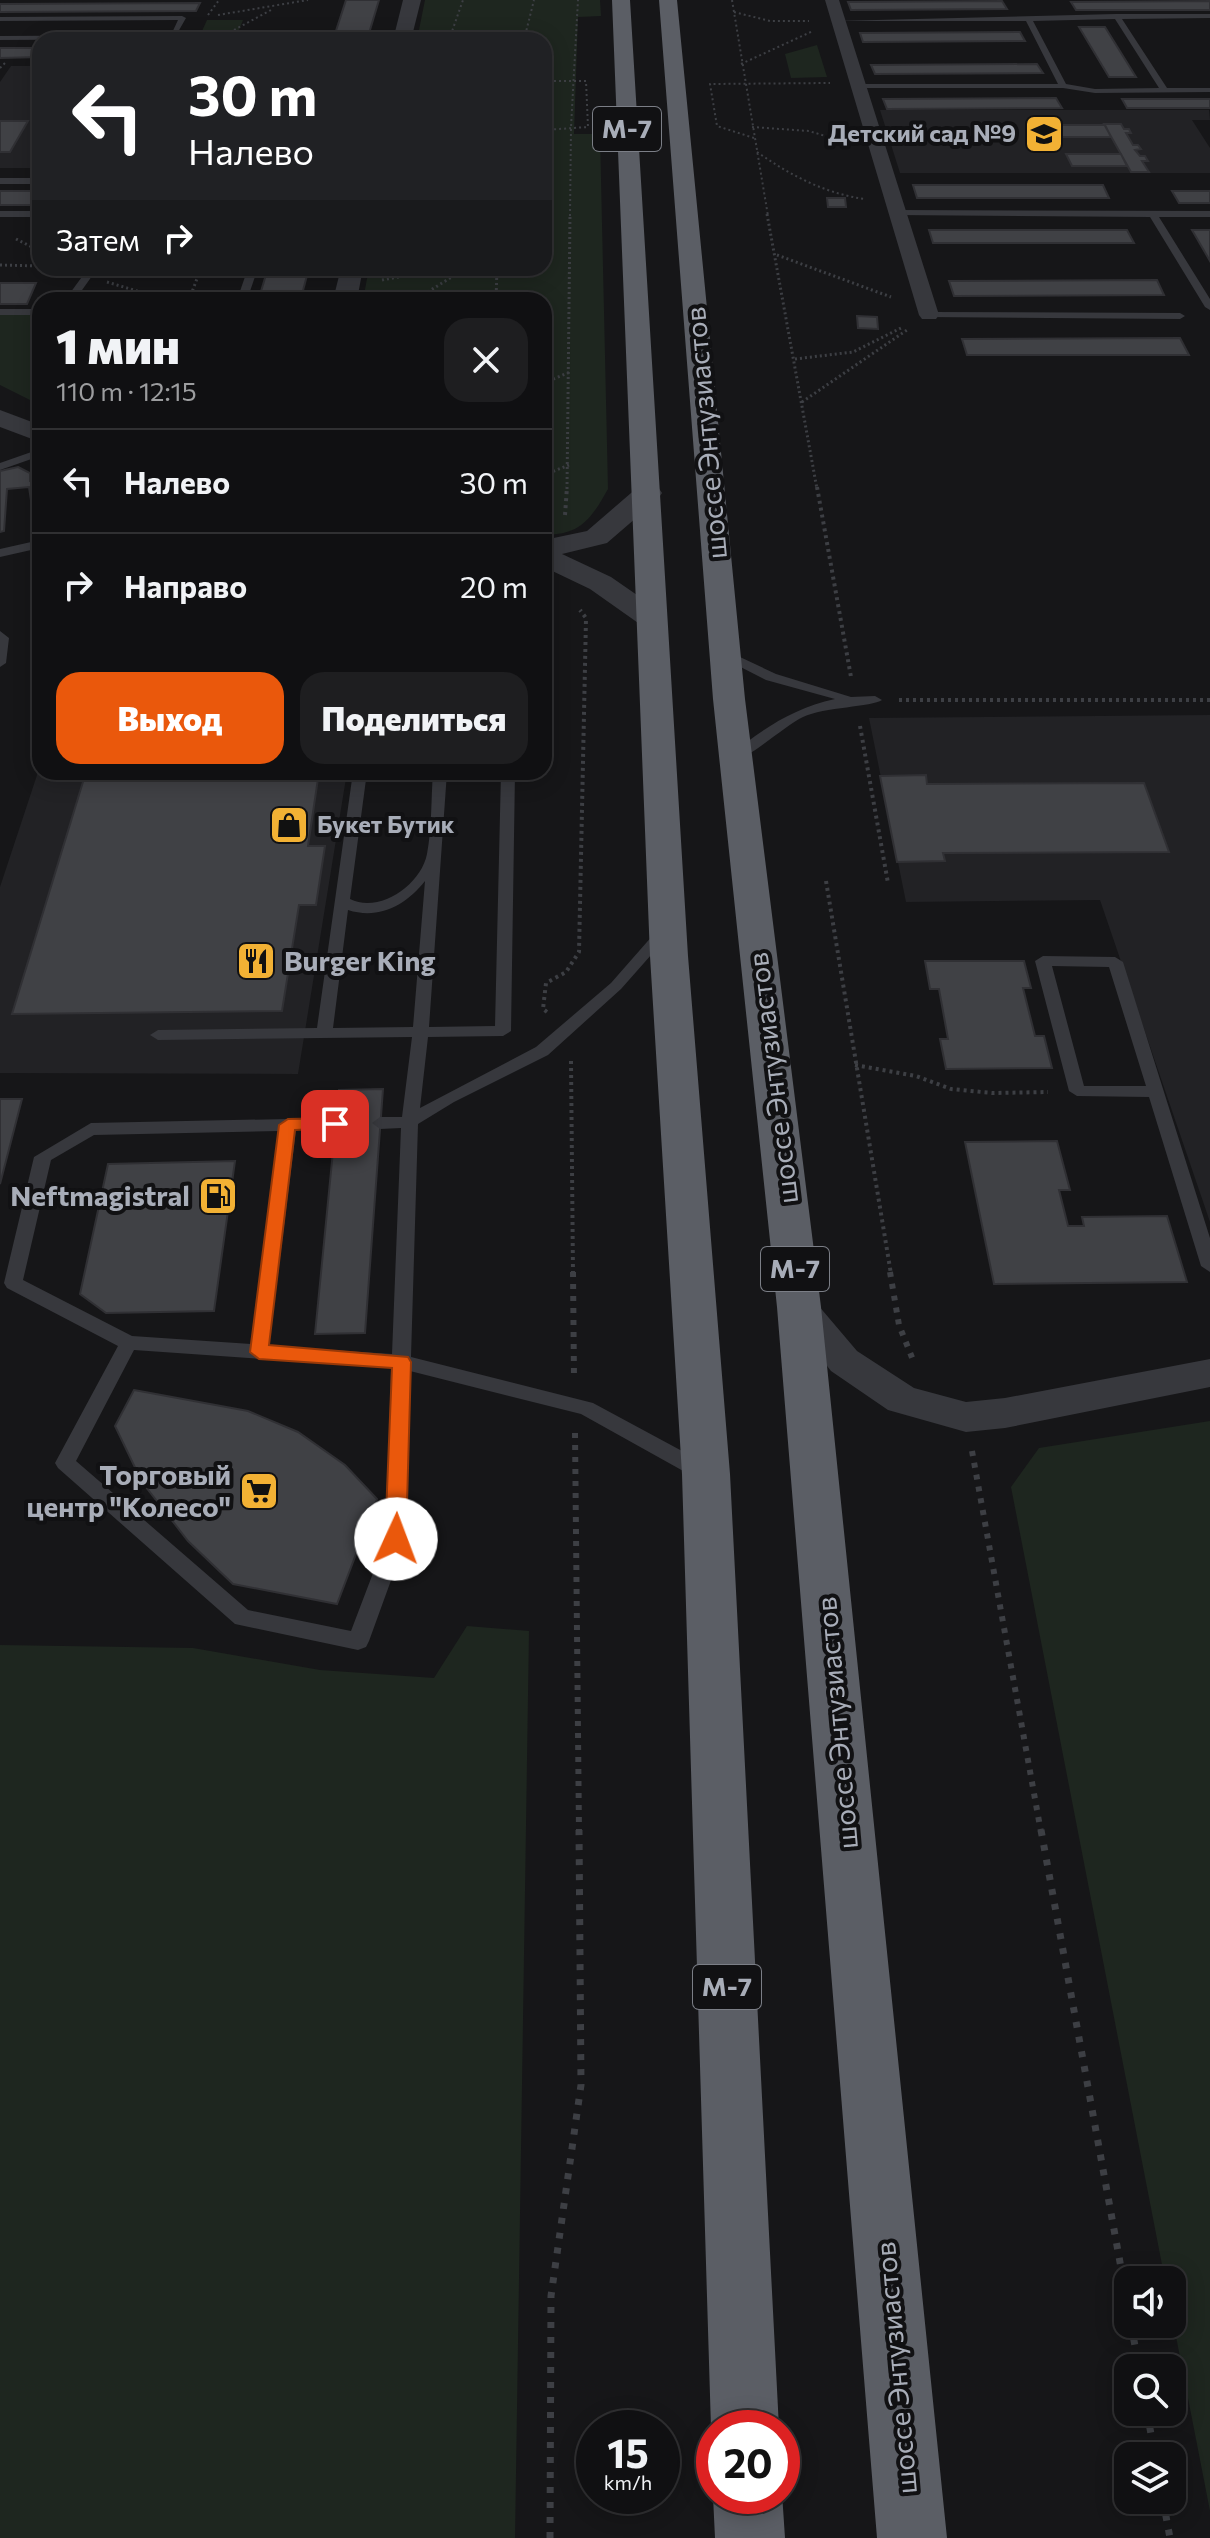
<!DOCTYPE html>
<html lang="ru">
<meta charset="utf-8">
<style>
body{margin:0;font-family:Commissioner,sans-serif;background:#1e1e20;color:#f1f3f6;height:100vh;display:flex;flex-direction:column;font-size:30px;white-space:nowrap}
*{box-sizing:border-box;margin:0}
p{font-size:26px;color:#9c9d9f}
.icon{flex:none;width:44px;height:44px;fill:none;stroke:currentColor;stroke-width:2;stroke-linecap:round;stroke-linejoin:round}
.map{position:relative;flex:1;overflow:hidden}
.panel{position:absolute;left:32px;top:292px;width:520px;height:488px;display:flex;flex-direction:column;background:#101012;border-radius:24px;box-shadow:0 4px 20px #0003,0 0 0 2px #303032}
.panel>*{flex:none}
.hud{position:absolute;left:32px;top:32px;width:520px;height:244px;border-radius:24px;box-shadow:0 4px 20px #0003,0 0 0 2px #303032;background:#202124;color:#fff;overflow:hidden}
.controls{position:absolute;left:1114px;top:2266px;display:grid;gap:16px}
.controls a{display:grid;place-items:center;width:72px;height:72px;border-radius:16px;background:#101012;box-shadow:0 4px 20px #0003,0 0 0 2px #303032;font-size:40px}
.speed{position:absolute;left:576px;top:2410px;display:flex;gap:16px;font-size:40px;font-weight:700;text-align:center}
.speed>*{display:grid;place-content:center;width:104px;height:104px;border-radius:50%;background:#101012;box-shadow:0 4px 20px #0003,0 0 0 2px #303032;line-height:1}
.speed small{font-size:20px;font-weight:400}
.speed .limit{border:12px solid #d22;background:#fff;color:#111}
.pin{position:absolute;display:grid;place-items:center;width:68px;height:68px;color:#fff;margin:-34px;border-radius:16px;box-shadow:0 4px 12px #0006}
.me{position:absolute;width:88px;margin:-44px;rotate:2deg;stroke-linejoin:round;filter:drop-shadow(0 0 6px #0008)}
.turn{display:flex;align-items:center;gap:28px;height:168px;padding:0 24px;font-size:36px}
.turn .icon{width:104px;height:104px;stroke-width:2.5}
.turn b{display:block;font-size:56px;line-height:68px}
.then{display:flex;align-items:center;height:76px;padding:0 24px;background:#0003;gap:16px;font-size:30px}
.round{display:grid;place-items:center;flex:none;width:84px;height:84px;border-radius:24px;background:#1e1e20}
.headline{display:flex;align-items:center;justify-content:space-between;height:136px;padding:0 24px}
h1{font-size:48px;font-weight:800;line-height:60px}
.primary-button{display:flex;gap:16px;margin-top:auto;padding:16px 24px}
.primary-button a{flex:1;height:92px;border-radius:24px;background:#ea580c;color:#fff;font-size:32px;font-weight:800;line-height:92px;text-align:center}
.primary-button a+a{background:#1e1e20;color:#f1f3f6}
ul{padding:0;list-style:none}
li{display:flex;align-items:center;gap:24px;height:104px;padding:0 24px;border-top:2px solid #303032}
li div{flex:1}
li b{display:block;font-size:30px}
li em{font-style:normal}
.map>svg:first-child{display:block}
</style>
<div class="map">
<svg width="1210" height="2538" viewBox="0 0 1210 2538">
<rect width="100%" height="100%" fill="#161618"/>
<path fill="#222225" d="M11 66H40V168H0V82Z
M880 110H1209L1210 120H1192L1210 148V173H900Z
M1210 715V1222L1100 900 906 902 869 718Z
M40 766V772H347L298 1074 0 1073V887Z"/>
<path fill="#1e261f" d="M425 0H600L601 16 578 17 574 134H600L608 489C593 516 580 537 544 534V300H363L369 268H544V40H417Z
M207 20H243L235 40H198Z
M817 45 827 77 791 78 785 54Z
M40 313V405L0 385V314Z
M1210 1421V2511L1172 2316V2280H1165L1011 1487 1039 1448Z
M467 1626 529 1631 515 2538H0V1645L193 1648 320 1670 434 1678Z"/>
<path fill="#404145" stroke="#303034" stroke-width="2" d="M346 0H379L367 40H333Z
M1002 1 1007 9 851 10 848 2Z
M1210 1V10H1076L1071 2Z
M200 3 196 11 0 12V4Z
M1079 27H1105L1136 77H1109Z
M1020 32 1025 41 863 42 860 33Z
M0 48H40V57L0 58Z
M1037 64 1043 73 875 74 871 65Z
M1056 98 1062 108 887 109 883 99Z
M1122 99H1210V108H1127Z
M0 121H28L10 152H0Z
M1104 124H1121L1124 129H1129L1131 133H1126L1133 145H1138L1141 149 1135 150 1140 156H1145L1148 161H1142L1149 172H1131Z
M1051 125H1105L1111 137H1057Z
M1066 154H1121L1127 166H1072Z
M913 185H1103L1109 198H917Z
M0 191H40V205H0Z
M1172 191H1210V203H1179Z
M827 198H845L846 207H828Z
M929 230H1127L1134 243H933Z
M1192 230H1210V261Z
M268 268H309L301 298H259Z
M1157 280 1164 295 954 296 949 281Z
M0 283H36L27 304H0Z
M857 316 877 317 878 329 858 328Z
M1180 338 1189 355H967L962 339Z
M18 467 30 473V481L40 480V514H33L29 487 7 489 4 531 0 532V471Z
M86 772H319L308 846H325L316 905H299L282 1011 12 1014Z
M926 775 927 784 1144 783 1169 852 943 853 945 861 897 862 880 776Z
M925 961H1024L1031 988H1023L1035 1036H1044L1052 1068 946 1069 940 1039H948L939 989H930Z
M383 1089 365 1333 315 1334 339 1090Z
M0 1099H22L0 1184Z
M1057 1141 1070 1190H1059L1068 1226H1084L1082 1217 1167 1216 1187 1282 994 1284 965 1142Z
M235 1161 214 1311 106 1313 80 1294 108 1164Z
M134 1390 248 1411 298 1432 345 1465 377 1499 337 1604 233 1584 188 1541 142 1482 115 1426Z"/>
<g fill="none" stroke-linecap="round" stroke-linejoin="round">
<path stroke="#3d3f44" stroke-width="2" stroke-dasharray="2 3" stroke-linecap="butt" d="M732 0 768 216
M734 12 770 21H809
M208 15 219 0
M218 15 308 0
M234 30 271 10
M449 40 463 0
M524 40 534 0
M741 64 813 31
M0 68 5 63
M544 81H586L588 127 544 130
M752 127 809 131 845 142
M754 138 717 126 710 84 830 83
M757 152C790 175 824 193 864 199
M570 216 571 127 578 0"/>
<path stroke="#3d3f44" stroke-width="3" stroke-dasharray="2 3" stroke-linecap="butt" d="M767 214 817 489
M16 239 40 251
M777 255 891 297
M0 265 40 266
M382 280 448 268
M107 282 167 300
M189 300 201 268
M415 300 466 268
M496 300 497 268
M795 359 853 352 903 327
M544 383 570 372
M802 402 907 330
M544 475 569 465
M567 489 570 214"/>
<path stroke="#3d3f44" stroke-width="4" stroke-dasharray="3 4" stroke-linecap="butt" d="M817 487 851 677
M565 515 567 487
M899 700H1210
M860 726 888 883
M826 881 891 1274
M547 1012 543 1009 546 983 566 972 579 952 586 618 580 610
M571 1061 573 1274
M855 1065 916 1076 951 1089 992 1093 1048 1092"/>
<path stroke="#3d3f44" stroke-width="6" stroke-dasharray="5 7" stroke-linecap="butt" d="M573 1272 574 1379
M890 1272 899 1325 913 1360
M575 1433 579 1832
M972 1451 1041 1832"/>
<path stroke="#3d3f44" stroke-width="7" stroke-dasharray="6 9" stroke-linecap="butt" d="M1041 1830 1128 2306
M1131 2324 1139 2368
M1147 2412 1155 2456
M1163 2500 1170 2538
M550 2538 551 2296 581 2085 579 1830"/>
<path fill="#37383d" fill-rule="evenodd" d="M1116 14H1210V18L1122 19 1167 88H1210V92L1095 93 1063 88H860L857 84H1058L1026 21H835ZM1115 19 1159 88 1095 89 1066 84 1033 21Z
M182 16 186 18 174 39 0 40V36L171 35 178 20 0 21V17Z
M200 35 217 38 218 40 197 39Z
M0 178H40V184H0Z
M898 210 1210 211V217H1159L1210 299V310L1205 307 1150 217 895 215Z
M0 211H40V217H0Z
M248 268H258L247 300H237Z
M84 274 92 276 75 300H65Z
M0 309H40V315H0Z
M929 312 1180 313 1185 316 1180 319 926 317V313Z
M40 449V456L0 470V463Z
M40 540V548L0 557V549Z
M0 631 9 638 6 663 0 667Z
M725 650 776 674 851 697 875 696 882 700C872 707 824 707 803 717 785 725 745 763 730 761V755C763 729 793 708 835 699L766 680 721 657 719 654Z
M353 772H367L350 899C379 914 421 885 427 854 432 828 431 799 433 772H447L429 1027 495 1026 501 772H515L511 1031 503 1036 428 1037 420 1108 536 1047 611 983 661 926H671L674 929 621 989 548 1055 454 1102 418 1124 411 1357 593 1403 708 1465 711 1471 708 1477 701 1479 694 1477 581 1414 410 1371 406 1539 369 1641 366 1647 358 1650 235 1624 58 1468 55 1463 118 1346 7 1288 4 1283 34 1157 91 1123 335 1118 343 1124 341 1128 296 1130 269 1346 392 1354 401 1128 380 1129 372 1123 380 1117H402L412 1037 158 1040 150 1035 158 1030 317 1028ZM425 881 413 1027 333 1028 348 910C379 920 406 905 425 881ZM279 1131 251 1344 132 1336 23 1280 51 1160 94 1135ZM134 1350 391 1368 386 1539 351 1631 248 1610 76 1461Z
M1043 956 1115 957 1123 962 1210 1238V1272L1201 1266 1149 1097 1077 1096 1069 1091 1035 961ZM1052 966 1109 967 1146 1086H1084Z"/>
<path fill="#37383d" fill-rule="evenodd" d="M825 0H839L939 315 936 319H922L919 315Z
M799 1294 812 1298 857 1351 914 1388 966 1402 1005 1398 1210 1359V1387L1005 1428 966 1432 888 1410 831 1371 781 1307 786 1298Z"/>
<path fill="#37383d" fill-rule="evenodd" d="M403 0H421L411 40H393Z
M341 268H363L357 300H333Z
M0 410 40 425V442L0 427Z
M648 485 658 487 662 493 658 499 607 543 562 554 611 577 663 613 667 619 663 625 652 628 641 625 590 589 544 567V540L587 531 638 487Z"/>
<path fill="#5b5e65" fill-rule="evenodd" d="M612 0H630L688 956 730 1474 779 2428H714V2436L711 2428 682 1474 650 956Z
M659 0H677L745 699 821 1307 947 2538H877L777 1307 713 699Z
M714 2493V2496H782V2493L785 2538H715L713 2496Z"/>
</g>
<path fill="#ea580c" stroke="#983908" stroke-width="2" d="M335 1118 344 1124 341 1128 295 1130 269 1345 408 1357 411 1362 406 1539 403 1545 396 1547 388 1545 385 1539 392 1368 259 1359 250 1352 279 1125 288 1119Z"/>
<defs>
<g id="school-square" transform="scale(2)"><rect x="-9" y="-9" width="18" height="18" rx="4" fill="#f2b134" stroke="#111113"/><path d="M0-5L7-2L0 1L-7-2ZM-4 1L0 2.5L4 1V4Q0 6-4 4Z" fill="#111"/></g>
<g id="shop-square" transform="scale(2)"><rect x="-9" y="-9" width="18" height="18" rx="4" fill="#f2b134" stroke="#111113"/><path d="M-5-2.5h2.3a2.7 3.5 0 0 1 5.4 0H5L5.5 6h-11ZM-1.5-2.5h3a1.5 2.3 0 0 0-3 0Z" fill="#111"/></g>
<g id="restaurant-square" transform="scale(2)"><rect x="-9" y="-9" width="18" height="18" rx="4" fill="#f2b134" stroke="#111113"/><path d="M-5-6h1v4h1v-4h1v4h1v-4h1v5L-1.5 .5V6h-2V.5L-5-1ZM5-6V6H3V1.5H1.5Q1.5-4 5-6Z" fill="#111"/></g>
<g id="fuel-square" transform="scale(2)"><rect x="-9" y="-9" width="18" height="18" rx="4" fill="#f2b134" stroke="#111113"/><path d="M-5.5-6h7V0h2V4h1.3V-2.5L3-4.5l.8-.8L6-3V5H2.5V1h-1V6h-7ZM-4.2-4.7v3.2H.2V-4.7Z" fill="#111"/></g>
<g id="supermarket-square" transform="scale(2)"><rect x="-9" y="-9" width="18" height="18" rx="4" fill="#f2b134" stroke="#111113"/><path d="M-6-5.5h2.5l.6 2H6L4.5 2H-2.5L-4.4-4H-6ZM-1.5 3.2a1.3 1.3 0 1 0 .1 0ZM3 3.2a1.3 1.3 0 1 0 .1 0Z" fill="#111"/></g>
</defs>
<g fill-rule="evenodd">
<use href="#school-square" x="1044" y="134"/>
<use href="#shop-square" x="289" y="825"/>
<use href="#restaurant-square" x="256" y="961"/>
<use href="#fuel-square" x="218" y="1196"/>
<use href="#supermarket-square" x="259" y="1491"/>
</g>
<g text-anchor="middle" stroke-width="8" stroke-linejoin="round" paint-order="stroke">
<g font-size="24" font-weight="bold" fill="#a8adb8" stroke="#111113" text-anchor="end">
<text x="1016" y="142">Детский сад №9</text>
<text x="317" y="833" text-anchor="start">Букет Бутик</text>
</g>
<g fill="#111113" stroke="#7b7e86" stroke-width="2">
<rect x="593" y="107" width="68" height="44" rx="6"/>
<rect x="761" y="1247" width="68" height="44" rx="6"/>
<rect x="693" y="1965" width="68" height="44" rx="6"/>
</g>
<g font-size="26" font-weight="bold" fill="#a8adb8">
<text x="627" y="138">М-7</text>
<text x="795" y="1278">М-7</text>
<text x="727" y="1996">М-7</text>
</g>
<g font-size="28" fill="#a8adb8" stroke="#111113">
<text transform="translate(706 433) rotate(-95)" y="10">шоссе Энтузиастов</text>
<text transform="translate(773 1078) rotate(-97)" y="10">шоссе Энтузиастов</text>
<text transform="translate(837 1723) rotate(-95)" y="10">шоссе Энтузиастов</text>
<text transform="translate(896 2368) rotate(-95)" y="10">шоссе Энтузиастов</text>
</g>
<g font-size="28" font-weight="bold" fill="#a8adb8" stroke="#111113" text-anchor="end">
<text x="284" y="971" text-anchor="start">Burger King</text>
<text x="190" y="1206">Neftmagistral</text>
<text x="231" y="1485">Торговый<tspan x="231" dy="32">центр "Колесо"</tspan></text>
</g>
</g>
</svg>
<div class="controls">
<a><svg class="icon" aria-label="sound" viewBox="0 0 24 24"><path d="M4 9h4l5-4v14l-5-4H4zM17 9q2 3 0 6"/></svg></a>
<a><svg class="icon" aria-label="search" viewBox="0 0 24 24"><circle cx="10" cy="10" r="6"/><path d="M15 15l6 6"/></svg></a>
<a><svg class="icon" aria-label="layers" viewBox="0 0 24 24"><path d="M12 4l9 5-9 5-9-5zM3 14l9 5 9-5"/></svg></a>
</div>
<div class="speed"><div>15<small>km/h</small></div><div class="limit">20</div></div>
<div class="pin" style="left:335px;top:1124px;background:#d93025"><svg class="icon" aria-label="arrive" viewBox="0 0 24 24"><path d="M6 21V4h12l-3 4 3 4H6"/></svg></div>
<svg class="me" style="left:396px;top:1539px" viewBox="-20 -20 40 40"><circle r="19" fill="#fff"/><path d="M0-13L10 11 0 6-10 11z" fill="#ea580c"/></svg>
<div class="hud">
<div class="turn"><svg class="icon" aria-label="left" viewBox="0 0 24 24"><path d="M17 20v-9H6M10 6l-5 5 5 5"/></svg><div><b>30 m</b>Налево</div></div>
<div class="then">Затем<svg class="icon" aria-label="right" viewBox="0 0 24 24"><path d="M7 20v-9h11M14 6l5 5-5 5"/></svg></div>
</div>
<section class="panel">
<div class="headline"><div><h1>1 мин</h1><p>110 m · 12:15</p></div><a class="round"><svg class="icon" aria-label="close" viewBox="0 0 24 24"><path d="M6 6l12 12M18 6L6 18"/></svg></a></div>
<ul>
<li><svg class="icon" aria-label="left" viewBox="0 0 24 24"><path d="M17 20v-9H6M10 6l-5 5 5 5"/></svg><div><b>Налево</b></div><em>30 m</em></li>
<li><svg class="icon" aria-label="right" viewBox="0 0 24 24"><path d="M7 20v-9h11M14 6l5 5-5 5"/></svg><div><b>Направо</b></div><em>20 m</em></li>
</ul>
<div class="primary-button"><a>Выход</a><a>Поделиться</a></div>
</section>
</div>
